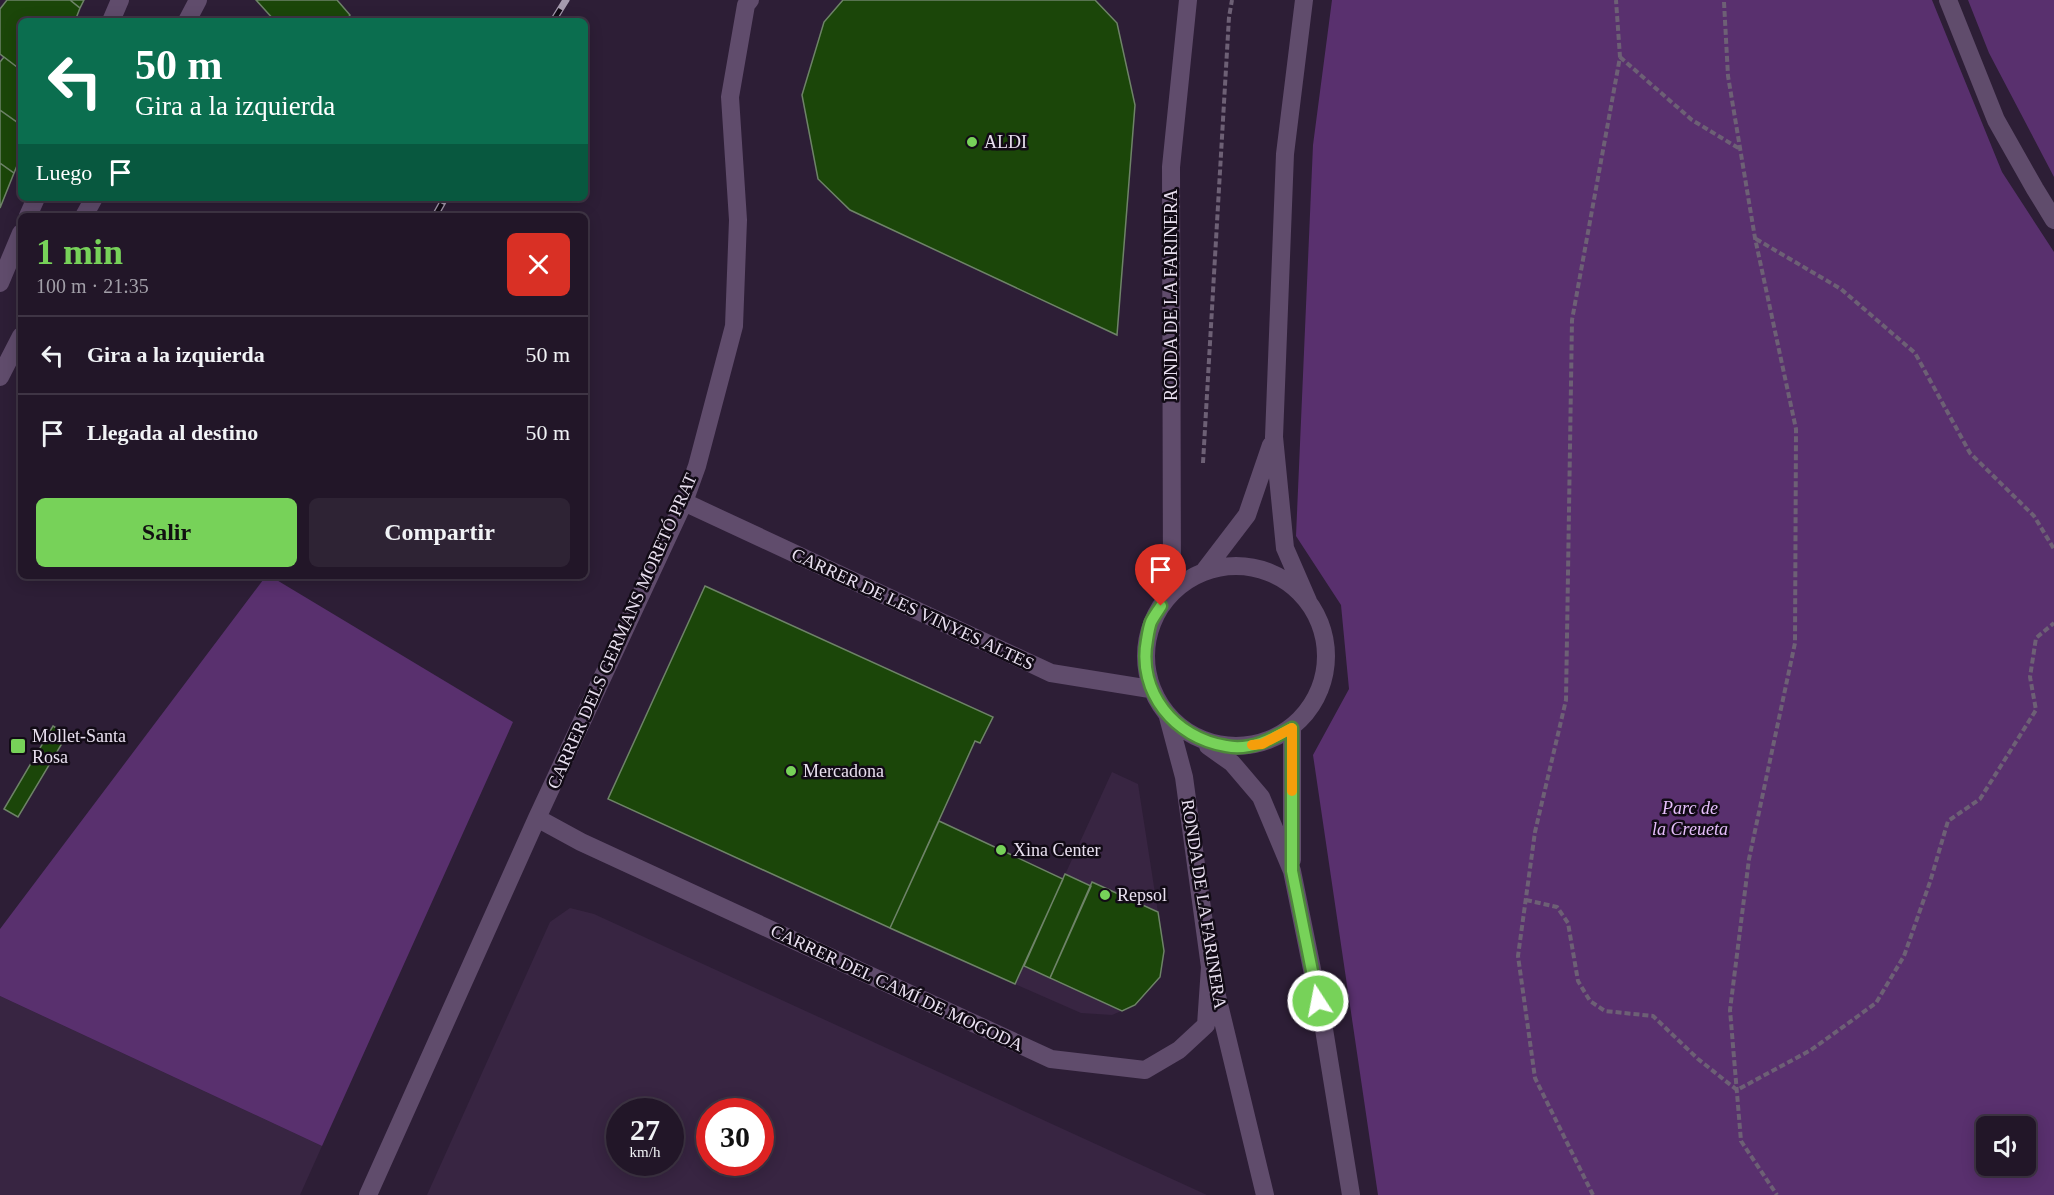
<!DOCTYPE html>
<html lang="es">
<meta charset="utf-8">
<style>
body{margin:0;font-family:"Times New Roman",serif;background:#2e2334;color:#f1f3f6;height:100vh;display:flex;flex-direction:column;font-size:22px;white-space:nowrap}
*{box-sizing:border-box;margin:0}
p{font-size:20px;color:#a29fa8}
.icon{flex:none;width:33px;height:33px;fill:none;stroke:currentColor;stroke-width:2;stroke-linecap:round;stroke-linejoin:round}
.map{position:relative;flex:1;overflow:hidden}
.panel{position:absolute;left:18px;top:213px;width:570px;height:366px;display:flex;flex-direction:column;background:#221628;border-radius:9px;box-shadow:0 3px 15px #0003,0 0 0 2px #3f3545}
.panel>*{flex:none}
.banner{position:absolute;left:18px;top:18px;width:570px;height:183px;border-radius:9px;box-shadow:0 3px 15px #0003,0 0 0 2px #3f3545;background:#0b6e4f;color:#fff;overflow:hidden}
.buttons{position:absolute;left:1976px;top:1116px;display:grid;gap:12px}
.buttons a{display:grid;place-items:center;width:60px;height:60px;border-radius:9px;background:#221628;box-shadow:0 3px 15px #0003,0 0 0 2px #3f3545;font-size:30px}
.speed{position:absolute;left:606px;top:1098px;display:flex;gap:12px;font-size:30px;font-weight:700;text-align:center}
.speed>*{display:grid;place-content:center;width:78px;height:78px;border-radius:50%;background:#221628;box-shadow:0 3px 15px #0003,0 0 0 2px #3f3545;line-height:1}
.speed small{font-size:15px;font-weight:400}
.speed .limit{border:9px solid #d22;background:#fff;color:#111}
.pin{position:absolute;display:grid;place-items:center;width:51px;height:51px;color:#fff;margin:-62px -26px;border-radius:50% 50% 50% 0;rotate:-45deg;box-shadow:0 0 6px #0007}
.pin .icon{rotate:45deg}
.me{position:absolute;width:66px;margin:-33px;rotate:349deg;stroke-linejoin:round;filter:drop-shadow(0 0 4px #0008)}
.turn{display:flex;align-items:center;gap:21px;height:126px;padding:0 18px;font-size:27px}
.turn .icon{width:78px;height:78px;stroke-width:2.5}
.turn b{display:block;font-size:42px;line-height:51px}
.then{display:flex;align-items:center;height:57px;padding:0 18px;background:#0003;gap:12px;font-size:22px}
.round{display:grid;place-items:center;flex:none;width:63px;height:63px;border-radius:9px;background:#2e2334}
.overview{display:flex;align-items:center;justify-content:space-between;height:102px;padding:0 18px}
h1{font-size:36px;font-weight:800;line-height:45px;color:#77d259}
.primary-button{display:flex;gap:12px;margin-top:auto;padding:12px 18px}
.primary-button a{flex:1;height:69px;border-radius:9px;background:#77d259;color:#111;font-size:24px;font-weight:800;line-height:69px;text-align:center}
.primary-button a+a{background:#2e2334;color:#f1f3f6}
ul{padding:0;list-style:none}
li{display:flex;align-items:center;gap:18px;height:78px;padding:0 18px;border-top:2px solid #3f3545}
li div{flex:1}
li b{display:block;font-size:22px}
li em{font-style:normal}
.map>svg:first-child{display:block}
</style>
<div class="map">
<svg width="2054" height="1195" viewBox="0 0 2054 1195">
<rect width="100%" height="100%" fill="#2d1e36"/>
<path fill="#382542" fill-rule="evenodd" d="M1112 772 1138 784 1164 951 1160 977 1135 1005 1112 1015 1081 1013 1015 984Z
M570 908 594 914 1207 1195H427L550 922ZM620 1112H670V1162H620ZM710 1112H760V1162H710Z
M0 996 322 1146 300 1195H0Z"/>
<path fill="#59306e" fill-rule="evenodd" d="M1332 0H1932L2002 172 2054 252V1195H1378L1313 755 1349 689 1341 605 1296 536 1313 145ZM1986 1126H2025V1166H1986Z
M1968 0H2054V177L1989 53Z
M266 576H270L513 722 322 1146 0 996V929Z"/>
<path fill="#1b4609" stroke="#6e8368" stroke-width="1.5" d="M7 0H70L80 8 75 21H21V70L0 54V9Z
M70 0H84L80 8Z
M256 0H337L350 15 346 21H275Z
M843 0H1095L1117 23 1135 105 1117 335 850 210 818 179 802 95 824 22Z
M4 57 21 70V125L0 110V62Z
M0 110 21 125V156L14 173 0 163Z
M0 163 14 173 0 208Z
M705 586 993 717 980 743 975 741 890 928 608 799Z
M53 726 67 735 18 817 4 809Z
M939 821 1063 879 1015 984 890 928Z
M1065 874 1091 886 1050 978 1024 966Z
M1092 882 1158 912 1164 951 1160 977 1135 1005 1122 1011 1050 978Z"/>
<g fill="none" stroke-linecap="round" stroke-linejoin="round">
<path stroke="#6d6075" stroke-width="4" stroke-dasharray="6 3" stroke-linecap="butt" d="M1724 2 1728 76 1755 238 1796 429 1795 643 1749 859 1730 1010 1741 1141 1777 1195
M1620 57 1692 120 1740 149
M1756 239 1841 289 1915 353 1970 453 2034 516 2054 549
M1203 463 1229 17 1232 0
M1526 900 1557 907 1568 923 1578 981 1590 1001 1605 1011 1653 1016 1698 1059 1737 1090 1811 1050 1876 1003 1904 956 1930 882 1948 821 1980 799 2036 710 2030 677 2036 638 2054 623
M1593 1195 1535 1078 1518 956 1535 832 1566 700 1572 320 1620 57 1616 0"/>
<path stroke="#604c6c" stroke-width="18" d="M1948 0 1996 120 2035 189 2054 220
M111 21 120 0
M28 216 36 198
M0 283 21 233"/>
<path stroke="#604c6c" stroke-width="18" d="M1304 0 1285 154 1274 437 1285 548 1308 601
M187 21 198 0
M84 216 94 198
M0 377 21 336
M684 502 1051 673 1150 689
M1146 656a90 90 0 1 1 180 0a90 90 0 1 1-180 0Z
M1205 570 1247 515 1271 445
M1172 590 1171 167 1188 0
M1168 717 1184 777 1210 967 1265 1195
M1292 728V860
M1208 746 1232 763 1261 797 1292 871 1323 1023 1351 1195
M537 818 581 842 1051 1059 1145 1070 1179 1050 1206 1025 1210 967
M368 1195 537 818 684 502 697 466 734 326 738 220 730 97 746 5 750 0"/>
<g stroke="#a59aad" stroke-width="7">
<path id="rail" d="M553 21 566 0
M435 216 445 198"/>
</g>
<use href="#rail" stroke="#120b16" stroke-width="4.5" stroke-dasharray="14" stroke-linecap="butt"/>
</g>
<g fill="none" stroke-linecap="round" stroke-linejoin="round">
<g stroke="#4d883a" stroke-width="15">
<path id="route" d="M1161 606C1158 611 1154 616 1151 622 1149 627 1148 634 1147 640 1137 692 1175 738 1226 746 1250 751 1272 739 1292 728V871L1318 1001"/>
</g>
<use href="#route" stroke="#77d259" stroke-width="10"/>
<path stroke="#f59e0b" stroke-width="10" d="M1252 745 1262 744 1292 728V791"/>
</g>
<g fill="#77d259" stroke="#120b16" stroke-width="2">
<circle cx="972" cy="142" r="6"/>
<rect x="10" y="738" width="16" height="16" rx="3"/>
<circle cx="791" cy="771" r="6"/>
<circle cx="1001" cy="850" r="6"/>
<circle cx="1105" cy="895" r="6"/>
</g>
<g text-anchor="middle" stroke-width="5" stroke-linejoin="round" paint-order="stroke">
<g font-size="18" fill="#e9e0f0" stroke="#120b16" text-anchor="start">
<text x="984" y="148">ALDI</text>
<text x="32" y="742">Mollet-Santa<tspan x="32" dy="21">Rosa</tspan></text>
<text x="803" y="777">Mercadona</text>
<text x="1013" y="856">Xina Center</text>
<text x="1117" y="901">Repsol</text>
</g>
<g font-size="18" fill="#e9e0f0" stroke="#120b16">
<text transform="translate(1171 295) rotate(-90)" y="6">RONDA DE LA FARINERA</text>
<text transform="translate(913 609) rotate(25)" y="6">CARRER DE LES VINYES ALTES</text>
<text transform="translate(622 631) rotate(-66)" y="6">CARRER DELS GERMANS MORETÓ PRAT</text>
<text transform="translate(1204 904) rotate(81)" y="6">RONDA DE LA FARINERA</text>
<text transform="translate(897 988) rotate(25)" y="6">CARRER DEL CAMÍ DE MOGODA</text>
</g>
<g font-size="18" font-style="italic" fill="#e6bffc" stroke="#120b16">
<text x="1690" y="814">Parc de<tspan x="1690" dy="21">la Creueta</tspan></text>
</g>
</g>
</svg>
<div class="buttons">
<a><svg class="icon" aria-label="sound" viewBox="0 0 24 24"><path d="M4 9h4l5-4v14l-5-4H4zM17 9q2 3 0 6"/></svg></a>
</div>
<div class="speed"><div>27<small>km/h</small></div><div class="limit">30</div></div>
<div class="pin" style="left:1161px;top:606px;background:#d93025"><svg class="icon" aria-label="arrive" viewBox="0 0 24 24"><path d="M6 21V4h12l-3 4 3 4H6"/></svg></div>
<svg class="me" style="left:1318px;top:1001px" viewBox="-20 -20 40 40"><circle r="17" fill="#77d259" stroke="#fff" stroke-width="3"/><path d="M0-11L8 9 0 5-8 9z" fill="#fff"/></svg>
<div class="banner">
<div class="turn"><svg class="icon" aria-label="left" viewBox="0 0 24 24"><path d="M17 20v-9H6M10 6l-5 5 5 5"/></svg><div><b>50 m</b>Gira a la izquierda</div></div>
<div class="then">Luego<svg class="icon" aria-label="arrive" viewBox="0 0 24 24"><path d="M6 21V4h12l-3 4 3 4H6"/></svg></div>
</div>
<section class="panel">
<div class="overview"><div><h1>1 min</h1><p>100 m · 21:35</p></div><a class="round" style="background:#d93025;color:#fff"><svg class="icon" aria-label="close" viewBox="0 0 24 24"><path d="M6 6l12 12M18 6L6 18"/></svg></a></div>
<ul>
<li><svg class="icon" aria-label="left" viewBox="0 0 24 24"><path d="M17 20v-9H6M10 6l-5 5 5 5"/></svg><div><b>Gira a la izquierda</b></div><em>50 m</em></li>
<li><svg class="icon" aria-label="arrive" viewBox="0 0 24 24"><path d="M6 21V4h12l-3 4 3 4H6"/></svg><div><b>Llegada al destino</b></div><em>50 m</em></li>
</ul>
<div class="primary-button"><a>Salir</a><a>Compartir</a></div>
</section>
</div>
